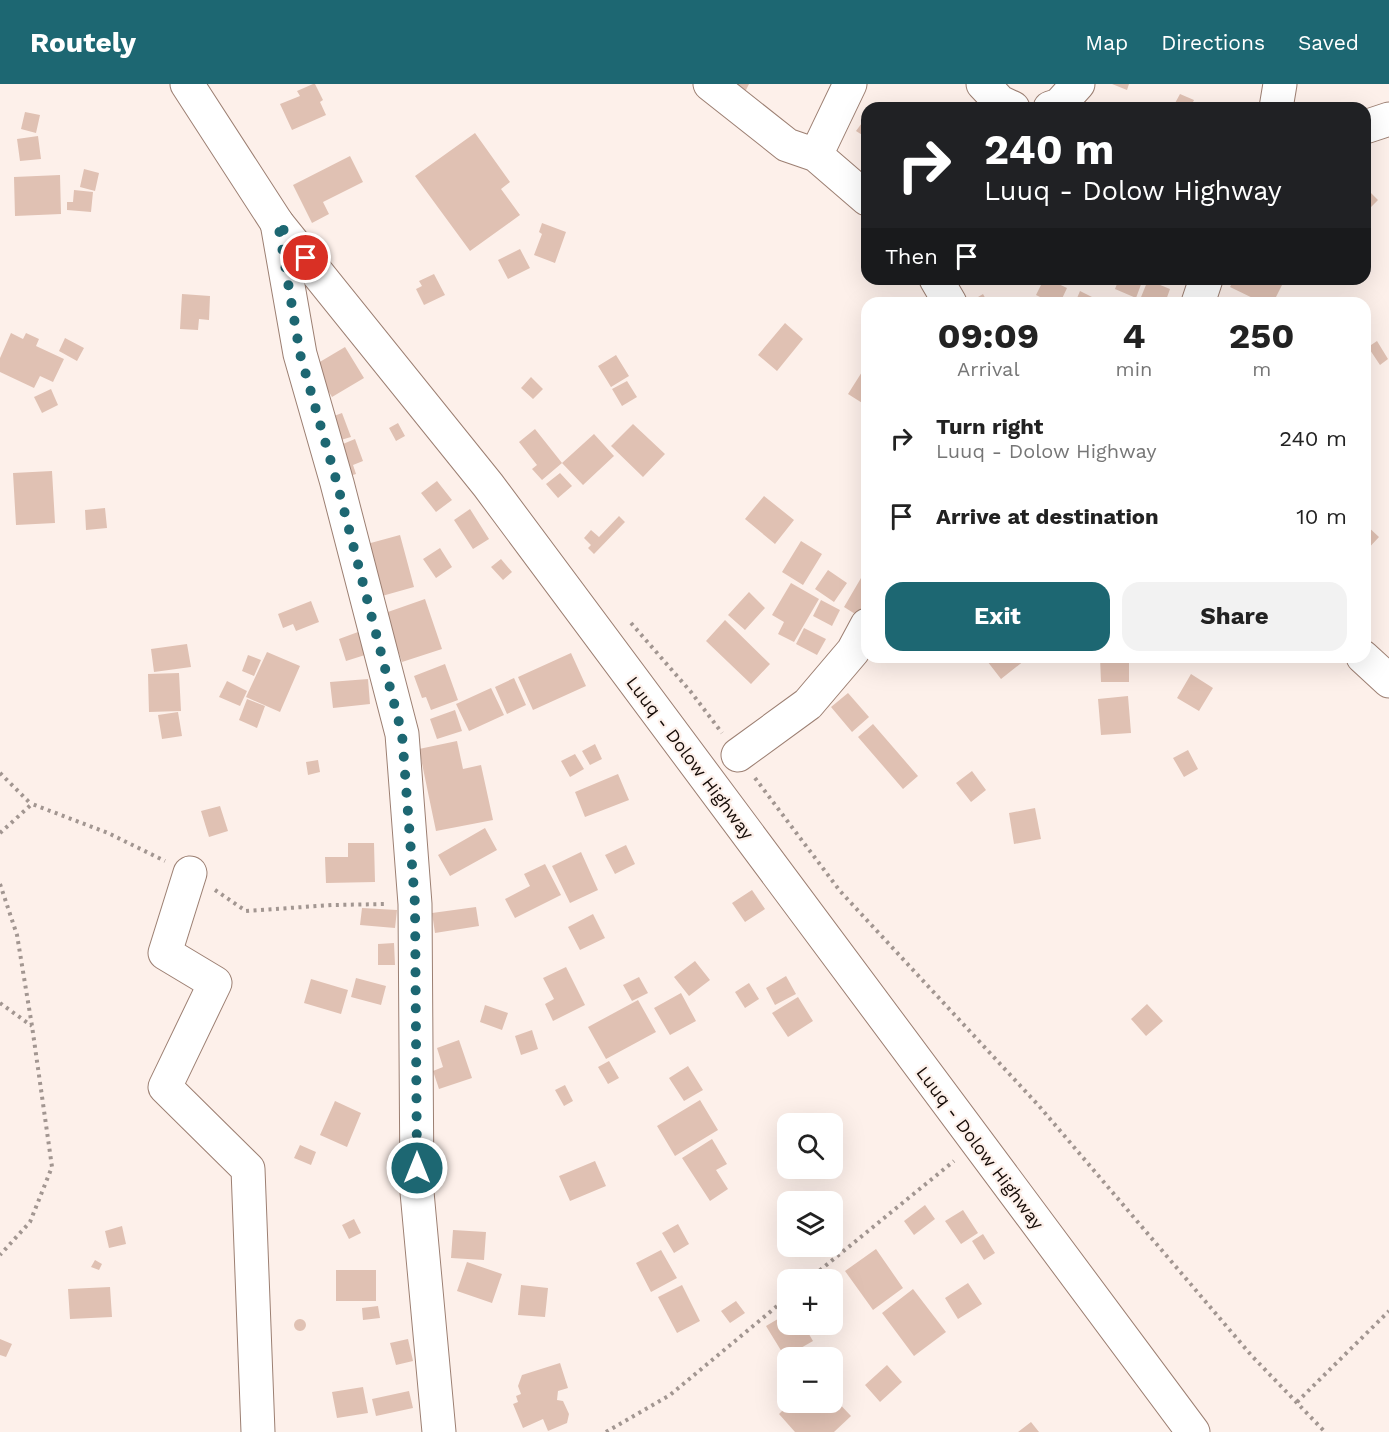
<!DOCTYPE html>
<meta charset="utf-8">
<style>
body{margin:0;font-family:"Work Sans",sans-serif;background:#f2f2f2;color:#222;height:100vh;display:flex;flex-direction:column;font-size:22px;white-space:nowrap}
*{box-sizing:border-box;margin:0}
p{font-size:20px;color:#767676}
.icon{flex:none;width:33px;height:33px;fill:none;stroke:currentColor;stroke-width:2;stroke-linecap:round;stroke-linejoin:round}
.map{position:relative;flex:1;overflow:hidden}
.panel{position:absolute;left:861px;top:213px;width:510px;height:366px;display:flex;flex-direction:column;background:#fff;border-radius:18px;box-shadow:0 6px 24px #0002}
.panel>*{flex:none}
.hud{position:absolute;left:861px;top:18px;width:510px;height:183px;border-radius:18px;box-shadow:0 6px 24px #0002;background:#202124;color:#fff;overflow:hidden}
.fabs{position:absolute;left:777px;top:1029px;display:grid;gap:12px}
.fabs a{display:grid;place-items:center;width:66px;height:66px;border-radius:12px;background:#fff;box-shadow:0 6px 24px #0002;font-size:30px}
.pin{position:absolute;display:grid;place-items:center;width:51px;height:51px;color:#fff;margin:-26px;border:3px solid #fff;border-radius:50%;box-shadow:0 2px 6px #0007}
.me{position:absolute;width:66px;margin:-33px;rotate:0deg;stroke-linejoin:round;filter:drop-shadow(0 0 4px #0008)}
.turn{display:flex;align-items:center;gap:21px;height:126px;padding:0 24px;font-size:27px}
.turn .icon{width:78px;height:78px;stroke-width:2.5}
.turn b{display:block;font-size:42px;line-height:51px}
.then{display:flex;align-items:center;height:57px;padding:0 24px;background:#0003;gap:12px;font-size:22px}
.eta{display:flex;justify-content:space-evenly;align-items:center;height:102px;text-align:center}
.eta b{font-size:36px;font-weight:700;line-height:42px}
.primary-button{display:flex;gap:12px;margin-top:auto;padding:12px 24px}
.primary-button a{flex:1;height:69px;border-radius:18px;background:#1d6772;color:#fff;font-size:24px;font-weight:700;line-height:69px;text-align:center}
.primary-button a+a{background:#f2f2f2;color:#222}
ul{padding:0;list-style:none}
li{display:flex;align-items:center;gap:18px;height:78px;padding:0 24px}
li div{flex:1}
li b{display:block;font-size:22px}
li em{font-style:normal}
header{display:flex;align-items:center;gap:36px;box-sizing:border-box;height:84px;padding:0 30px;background:#1d6772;color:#fff}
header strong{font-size:28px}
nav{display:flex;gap:33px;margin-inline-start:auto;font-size:21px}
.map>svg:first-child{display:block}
</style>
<header>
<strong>Routely</strong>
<nav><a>Map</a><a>Directions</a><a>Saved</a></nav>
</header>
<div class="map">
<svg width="1389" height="1348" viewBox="0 0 1389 1348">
<rect width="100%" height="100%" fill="#fdf0ea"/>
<path fill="#e0c1b3" d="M313 0H315L323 16 320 18 326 31 292 46 280 20 300 12 297 7Z
M732 0H749L745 8Z
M1112 0H1129L1127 6Z
M1180 10 1194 16 1190 24H1180L1174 21Z
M25 28 40 31 36 49 21 45Z
M867 32V54L856 47Z
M475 49 510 98 501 105 520 131 470 167 415 92Z
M38 52 41 75 20 77 17 55Z
M350 72 363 98 323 118 329 130 312 139 293 101Z
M84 85 99 89 95 107 80 103Z
M60 91 61 130 15 132 14 93Z
M1365 103 1378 116 1367 127 1365 125Z
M74 106 93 108 91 128 67 126V118H73Z
M542 139 566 148 555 179 534 171 542 150 539 148Z
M520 165 530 184 508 195 498 176Z
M434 190 445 211 424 221 416 205 422 202 419 197Z
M1044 195H1048L1067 204 1060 219H1052L1036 211Z
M1119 195H1143L1136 214 1115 205Z
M1234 195H1285L1273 219H1263L1230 203Z
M1148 196 1170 205 1165 219 1139 218Z
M1080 207 1094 214 1092 219H1075Z
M182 210 210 212 209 236 199 235 198 246 180 245Z
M983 210 988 219H968Z
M785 239 803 255 777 287 758 271Z
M11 249 23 255 26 249 39 255 36 262 64 275 53 298 40 292 34 304 0 288V274Z
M65 254 84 264 77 277 59 267Z
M1377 257 1388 275 1380 281 1368 263Z
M345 263 364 294 332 313 313 282Z
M616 271 629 292 611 303 598 282Z
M867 280V322L848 310Z
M531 293 543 305 533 315 521 304Z
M627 297 637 313 622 322 612 305Z
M51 305 58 321 42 329 34 313Z
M342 329 351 353 334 358 326 335Z
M398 339 405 352 396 357 389 344Z
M633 340 665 370 643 393 611 362Z
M535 345 562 379 594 350 614 372 583 401 562 379 542 396 532 385 537 381 519 358Z
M355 355 363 377 353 381 356 390 349 392 338 362Z
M52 387 55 439 16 441 13 389Z
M560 389 572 402 558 414 546 400Z
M437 397 452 416 436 428 421 409Z
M764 412 794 436 775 460 745 435Z
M105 424 107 444 86 446 85 426Z
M470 425 489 455 473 465 454 436Z
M619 432 625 438 594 470 588 464 591 461 584 454 591 446 599 453Z
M1365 440 1379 453 1365 468Z
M400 451 414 503 382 512 367 460Z
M801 457 822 470 803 501 782 488Z
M440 464 452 483 436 494 423 475Z
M501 475 512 488 503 496 491 483Z
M828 486 847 499 834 518 815 505Z
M861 494 867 498V522L860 533 844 523Z
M791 499 819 515 794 558 778 550 784 538 772 531Z
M749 508 765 524 745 546 728 531Z
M425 515 442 565 402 578 385 529Z
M821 516 840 526 832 542 813 532Z
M311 517 319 538 296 547 293 540 283 544 278 530Z
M725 536 770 580 751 600 706 557Z
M804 544 826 555 817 571 796 560Z
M358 548 365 571 346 577 339 555Z
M187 560 191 583 154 588 151 565Z
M267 568 300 582 280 628 246 613Z
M571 569 586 602 533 626 518 593Z
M248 571 261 576 254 592 242 587Z
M984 573H1022L1025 576 1001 595Z
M1100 573H1129V598H1101Z
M445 580 458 616 431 626 426 613 422 614 414 592Z
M179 589 181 627 149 628 148 590Z
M1191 590 1213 604 1199 627 1177 614Z
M514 594 526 621 507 630 495 603Z
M368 595 370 620 333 624 330 598Z
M227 597 247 607 240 622 219 613Z
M491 604 504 631 469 647 456 620Z
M848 609 869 633 852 648 831 623Z
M1128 612 1131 649 1101 651 1098 615Z
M247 615 265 622 257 644 239 636Z
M455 626 462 647 437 655 430 635Z
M178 628 182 652 162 655 158 631Z
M873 640 918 692 903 705 858 653Z
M457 657 463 685 481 681 493 736 436 747 419 665Z
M595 660 602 675 590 681 582 667Z
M1188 666 1198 685 1184 693 1173 674Z
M575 670 584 685 570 693 561 677Z
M318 676 320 688 308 691 306 678Z
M972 687 986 706 971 718 956 699Z
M618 690 629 716 585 733 575 708Z
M220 722 228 747 209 753 201 727Z
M1035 724 1041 755 1014 760 1009 729Z
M485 744 497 766 450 792 438 771Z
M348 759H374L375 798 326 799 325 773H348Z
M626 761 635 780 615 790 605 771Z
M581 768 598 806 570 819 552 782Z
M545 780 561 811 515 834 505 815 530 802 524 790Z
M752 806 765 825 745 838 732 819Z
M476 823 479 842 435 849 432 829Z
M362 824 397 826 395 844 360 841Z
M593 830 605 854 580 866 568 843Z
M394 859 395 881H378V860Z
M695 877 710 896 689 912 674 893Z
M566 883 585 921 553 937 545 920 554 915 543 894Z
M786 892 796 910 775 921 766 904Z
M639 893 648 909 632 917 623 901Z
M356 894 386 902 381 921 351 913Z
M311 895 348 906 341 930 304 919Z
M749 899 759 915 745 924 735 908Z
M681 909 696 937 670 951 654 924Z
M798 913 813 937 788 953 772 929Z
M638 916 656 948 606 975 588 943Z
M1147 920 1163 937 1146 952 1131 935Z
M485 921 508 929 502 946 480 938Z
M532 946 538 965 521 971 515 952Z
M459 956 472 994 439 1005 433 987 443 983 437 964Z
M609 977 619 994 608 1000 598 983Z
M688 982 703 1006 684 1017 669 994Z
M565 1001 573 1017 564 1022 555 1006Z
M700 1016 718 1046 675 1072 657 1042Z
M335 1017 361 1029 347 1063 320 1051Z
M712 1055 727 1080 716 1086 728 1105 710 1117 682 1074Z
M300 1061 316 1068 311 1081 294 1074Z
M595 1077 606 1102 570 1117 559 1092Z
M925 1121 935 1135 914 1151 904 1137Z
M963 1126 978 1149 961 1160 945 1137Z
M354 1135 361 1149 349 1155 342 1141Z
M678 1140 689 1160 674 1169 662 1149Z
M122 1142 126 1160 109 1164 105 1147Z
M453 1146 486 1148 484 1176 451 1174Z
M983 1150 995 1169 984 1176 972 1157Z
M876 1165 903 1204 873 1226 845 1187Z
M661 1166 677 1194 651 1208 636 1179Z
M95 1176 102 1180 99 1186 91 1183Z
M467 1178 502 1190 492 1219 457 1207Z
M336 1186H376V1217H336Z
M968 1199 982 1220 958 1235 945 1214Z
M521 1201 548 1204 545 1233 518 1231Z
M682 1201 700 1237 677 1249 658 1213Z
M110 1203 112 1233 70 1235 68 1205Z
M913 1205 946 1248 914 1272 882 1229Z
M736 1217 745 1229 730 1239 721 1227Z
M378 1222 380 1234 363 1236 362 1224Z
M788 1229V1240H803L813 1257 785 1273 766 1242Z
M294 1241a6 6 0 1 1 12 0a6 6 0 1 1-12 0Z
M0 1255 12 1260 6 1273 0 1271Z
M408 1255 413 1277 396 1281 390 1259Z
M560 1279 568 1304 558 1307 557 1316 563 1317 569 1330 567 1339 548 1347 543 1335 523 1344 513 1320 518 1318 516 1312 521 1310 518 1302 522 1291Z
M887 1281 902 1298 880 1318 865 1301Z
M363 1303 368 1329 337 1334 332 1308Z
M409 1307 413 1324 376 1332 372 1315Z
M832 1312 851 1332 834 1348H795L779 1330 791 1318H832Z
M1031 1338 1039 1348H1018Z"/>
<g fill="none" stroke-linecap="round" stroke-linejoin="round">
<g stroke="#9c7f72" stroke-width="35">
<path id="minor" d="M710 0 787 61 816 71 867 115
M983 0 1000 18 1013 24
M1050 24 1059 21 1078 0
M1276 24 1280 0
M1365 43 1389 35
M816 71 850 0
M277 139 300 270 337 399 402 650 415 820 417 1108 439 1348
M936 195 950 219
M1198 219 1206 195
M1363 573 1389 597
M738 671 808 620 853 567 867 541
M190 789 165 869 215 899 165 1003 248 1085 258 1348"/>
</g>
<g stroke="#9c7f72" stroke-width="35">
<path id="major" d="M187 0 277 139 488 401 1193 1348"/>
</g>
<path stroke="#a29691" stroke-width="4" stroke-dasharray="3 4.5" stroke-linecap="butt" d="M631 539 691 608 722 649
M0 689 31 720
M755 694 840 807 1039 1022 1251 1271 1325 1348
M0 749 32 720 108 749 165 777
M0 800 17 851 32 942 52 1083 30 1138 0 1171
M215 806 246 827 332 821 387 820
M0 919 32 942
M808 1196 954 1077
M1297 1318 1389 1227
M606 1348 670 1311 788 1213"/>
<use href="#minor" stroke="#fff" stroke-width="33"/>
<use href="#major" stroke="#fff" stroke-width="33"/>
</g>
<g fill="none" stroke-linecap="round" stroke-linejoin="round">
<path stroke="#1d6772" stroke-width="10" stroke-dasharray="0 18" d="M306 174 278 139 300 270 337 399 402 650 415 820 417 1084"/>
</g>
<g text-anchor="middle" stroke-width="4.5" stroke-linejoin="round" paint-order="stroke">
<g font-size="18" fill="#160c07" stroke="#fdf0ea">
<text transform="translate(690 674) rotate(53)" y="6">Luuq - Dolow Highway</text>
<text transform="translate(980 1064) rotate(53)" y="6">Luuq - Dolow Highway</text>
</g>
</g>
</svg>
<div class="fabs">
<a><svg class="icon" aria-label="search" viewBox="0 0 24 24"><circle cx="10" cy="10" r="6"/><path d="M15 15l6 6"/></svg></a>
<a><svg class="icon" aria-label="layers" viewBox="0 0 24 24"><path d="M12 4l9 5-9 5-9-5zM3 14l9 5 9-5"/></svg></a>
<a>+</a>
<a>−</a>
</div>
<div class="pin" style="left:306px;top:174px;background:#d93025"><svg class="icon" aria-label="arrive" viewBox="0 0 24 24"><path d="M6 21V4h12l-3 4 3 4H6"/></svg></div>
<svg class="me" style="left:417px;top:1084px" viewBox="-20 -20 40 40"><circle r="17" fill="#1d6772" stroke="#fff" stroke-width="3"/><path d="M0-11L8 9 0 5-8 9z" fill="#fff"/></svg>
<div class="hud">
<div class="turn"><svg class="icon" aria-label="right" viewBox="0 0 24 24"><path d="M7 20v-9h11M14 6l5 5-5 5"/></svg><div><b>240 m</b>Luuq - Dolow Highway</div></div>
<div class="then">Then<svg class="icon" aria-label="arrive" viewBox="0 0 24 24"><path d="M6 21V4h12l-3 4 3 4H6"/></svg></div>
</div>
<section class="panel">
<div class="eta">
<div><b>09:09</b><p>Arrival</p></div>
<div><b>4</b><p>min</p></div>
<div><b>250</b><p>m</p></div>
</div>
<ul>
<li><svg class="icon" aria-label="right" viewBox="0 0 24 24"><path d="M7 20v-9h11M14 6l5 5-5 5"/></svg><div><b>Turn right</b><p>Luuq - Dolow Highway</p></div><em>240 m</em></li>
<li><svg class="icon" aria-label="arrive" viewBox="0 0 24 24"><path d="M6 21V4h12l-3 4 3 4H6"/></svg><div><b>Arrive at destination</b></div><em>10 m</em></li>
</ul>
<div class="primary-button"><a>Exit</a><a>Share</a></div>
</section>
</div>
